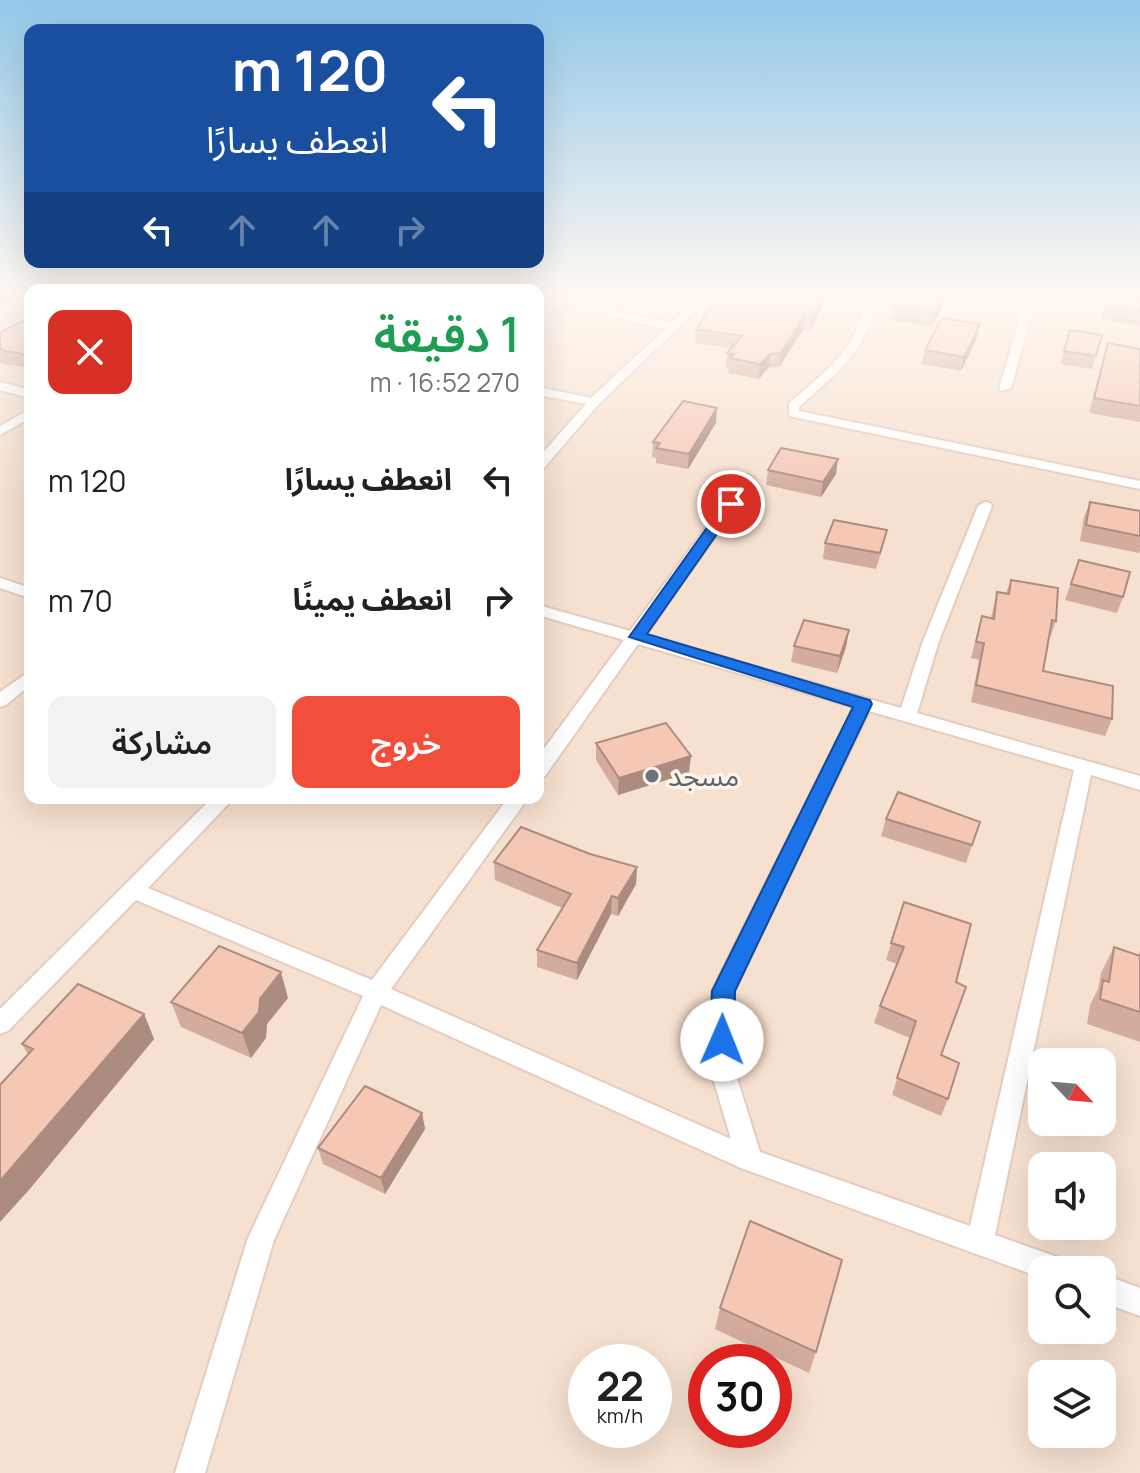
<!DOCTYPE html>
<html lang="ar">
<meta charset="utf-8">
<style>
body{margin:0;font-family:Manrope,"Noto Sans Arabic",sans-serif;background:#f2f2f2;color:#202124;direction:rtl;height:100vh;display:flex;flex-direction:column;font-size:30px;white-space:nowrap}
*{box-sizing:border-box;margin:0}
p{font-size:26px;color:#757577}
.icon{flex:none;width:44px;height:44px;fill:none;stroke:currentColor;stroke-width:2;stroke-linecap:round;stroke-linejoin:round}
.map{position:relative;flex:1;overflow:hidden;direction:ltr}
.sheet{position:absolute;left:24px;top:284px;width:520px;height:520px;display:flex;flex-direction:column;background:#fff;border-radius:16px;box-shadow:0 8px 32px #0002;direction:rtl}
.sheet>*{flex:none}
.top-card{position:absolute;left:24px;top:24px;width:520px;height:244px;border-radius:16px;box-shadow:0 8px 32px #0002;direction:rtl;background:#1a4fa0;color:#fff;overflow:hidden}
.needle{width:52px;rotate:116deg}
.buttons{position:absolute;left:1028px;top:1048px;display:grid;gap:16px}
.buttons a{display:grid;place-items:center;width:88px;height:88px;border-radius:16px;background:#fff;box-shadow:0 8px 32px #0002;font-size:40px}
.speed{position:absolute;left:568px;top:1344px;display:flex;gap:16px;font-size:40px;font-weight:700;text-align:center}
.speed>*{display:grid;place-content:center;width:104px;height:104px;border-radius:50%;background:#fff;box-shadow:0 8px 32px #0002;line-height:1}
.speed small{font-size:20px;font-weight:400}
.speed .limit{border:12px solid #d22;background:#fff;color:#111}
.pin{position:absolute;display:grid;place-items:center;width:68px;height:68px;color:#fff;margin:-34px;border:4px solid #fff;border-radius:50%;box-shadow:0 2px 8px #0007}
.me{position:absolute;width:88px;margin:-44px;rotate:1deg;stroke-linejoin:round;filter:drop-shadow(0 0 6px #0008)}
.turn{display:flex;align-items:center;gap:28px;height:168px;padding:0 24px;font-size:36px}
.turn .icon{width:104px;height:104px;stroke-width:2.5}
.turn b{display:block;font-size:56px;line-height:68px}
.lanes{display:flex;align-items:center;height:76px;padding:0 24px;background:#0003;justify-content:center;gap:40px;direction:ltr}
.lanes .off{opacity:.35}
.round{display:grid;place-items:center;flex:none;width:84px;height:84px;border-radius:16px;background:#f2f2f2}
.head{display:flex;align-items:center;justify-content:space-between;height:136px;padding:0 24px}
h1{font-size:48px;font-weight:600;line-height:60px;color:#1e9e55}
.cta{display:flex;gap:16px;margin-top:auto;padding:16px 24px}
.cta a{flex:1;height:92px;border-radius:16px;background:#f14f3c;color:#fff;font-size:32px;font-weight:600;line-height:92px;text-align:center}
.cta a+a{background:#f2f2f2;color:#202124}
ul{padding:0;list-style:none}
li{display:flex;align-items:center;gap:24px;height:120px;padding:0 24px}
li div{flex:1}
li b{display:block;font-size:30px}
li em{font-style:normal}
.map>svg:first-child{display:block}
</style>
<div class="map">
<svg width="1140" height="1473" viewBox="0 0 1140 1473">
<rect width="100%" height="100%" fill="#feefe1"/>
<path fill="#f6e0cf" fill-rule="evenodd" d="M0 295H30V798H538V295H1140V1473H0ZM1042 1062H1102V1122H1042ZM1042 1166H1102V1226H1042ZM1042 1270H1102V1330H1042ZM586 1362H654V1430H586ZM706 1362H774V1430H706ZM1042 1374H1102V1434H1042Z"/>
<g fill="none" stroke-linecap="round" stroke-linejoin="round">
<g stroke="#e5ccbf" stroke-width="4">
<path id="street" d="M538 295H546L538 301Z
M564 295H578L577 297 620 312 671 323 701 295H712L598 405 543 469 538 470V458L586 404 538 395V387L591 398 665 329 613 317 570 301 538 318V311Z
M863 295H873C876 345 833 376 799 407V411L1140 481V489L789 416V403C823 373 865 345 863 295Z
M1027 295H1037L1011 388 1001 391 999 388Z
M1061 295H1086L1140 302V308Z
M30 314V321L0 335V328Z
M0 382 30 390V398L0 390Z
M30 409V418L0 435V426Z
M748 475 755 479 644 635 901 708 923 641 978 506 985 502 990 503 992 506 939 641 917 713 1140 776V790L1091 775 995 1235 1066 1260 1070 1270H1042V1278L741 1168 381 1005 274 1240 205 1473H175L248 1238 363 996 136 900 8 1031 0 1034V1009L212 798H234L148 888 372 980 508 798H528L391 989 731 1139 709 1065 712 991 854 707 638 644 545 776 538 777V757L624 640 538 615V605L630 631 743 476ZM869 711 1074 770 970 1226 760 1152 733 1065 734 991Z
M0 578 30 588V598L0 588Z
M30 671V685L6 705 0 707V692Z
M1102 1274 1140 1288V1316L1102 1302Z"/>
</g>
<use href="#street" fill="#fff" fill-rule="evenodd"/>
</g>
<path fill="#d3ac9d" d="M720 295H829L810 331 803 330 779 367 768 368 759 379 728 373 729 367H726L727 353 731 348 695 343 696 329Z
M951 295 931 327 891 320 893 307Z
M956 295H980L978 298Z
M1108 295H1140V326L1101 319Z
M30 317V368L0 363V332Z
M1070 330 1102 335 1092 369 1060 364Z
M977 338 961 371 922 364 925 350Z
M1108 343 1140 349V422L1089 413Z
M716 423 688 469 656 463V458L652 457 653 442Z
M768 470 836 474 821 497 766 485Z
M1090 502 1140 511V550L1139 553 1080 541 1084 517Z
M825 543 883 546 876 569 823 559Z
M1079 560 1123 597 1117 613 1065 600Z
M1011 580 1056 621 1050 638 1049 637 1043 671 1112 719 1105 736 971 702 979 660 971 658 982 616 991 618 997 592 1006 593Z
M849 630 846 647 837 673 791 662 794 646Z
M596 743 689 773 618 795 596 760Z
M886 819 980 822 966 863 881 836Z
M590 854 637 867 636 884 618 916 611 914 577 980 537 967V950L562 908 495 880 494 862Z
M904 902 956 982 941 1055 948 1099 941 1116 892 1095 910 1038 874 1023 880 1006 897 964 886 960Z
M1114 947 1138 955 1140 951V1042L1087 1024 1090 1005 1098 989 1101 973Z
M288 998 267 1024 266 1038 251 1058 181 1027 171 1002Z
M144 1014 154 1039 28 1191V1055L22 1044Z
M422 1113 425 1129 385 1194 323 1164 318 1148Z
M720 1308 816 1352 809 1373 715 1329Z"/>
<path fill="#ac8c7f" d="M0 295H22L0 305Z
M824 295H829L810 331 811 317Z
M945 295H951L931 327 933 313Z
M804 316 803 330 779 367 781 353Z
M980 324 977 338 961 371 964 357Z
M770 354 768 368 759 379 760 364Z
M717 408 716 423 688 469 689 454Z
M838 459 836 474 821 497 823 482Z
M849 630 846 647 837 673 840 656Z
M691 756 689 773 618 795 619 778Z
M637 867 636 884 618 916V898Z
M612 896 611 914 577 980V963Z
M281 972 288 998 267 1024 266 1038 251 1058 242 1033 260 999Z
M144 1014 154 1039 28 1191 0 1222V1181Z
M422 1113 425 1129 385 1194 381 1178Z"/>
<path fill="#f5c8b6" stroke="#ac8c7f" stroke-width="2" d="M720 295H824L811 317 804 316 781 353 770 354 760 364 730 358 734 354 727 353 742 336 696 329Z
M902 295H945L933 313 893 307Z
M1108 295H1119L1140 298V312L1105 307Z
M30 317V355L0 350V332Z
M942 318 980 324 964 357 925 350Z
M1070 330 1102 335 1096 356 1064 351Z
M1108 343 1140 349V406L1094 398Z
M683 401 717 408 689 454 656 448 660 443 653 442Z
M781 448 838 459 823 482 768 470Z
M1090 502 1140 511V536L1086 525Z
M834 520 887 530 880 553 825 543Z
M1079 560 1130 572 1123 597 1071 584Z
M1011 580 1058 588 1056 621 1052 620 1043 671 1113 686 1112 719 976 685 984 643 976 642 982 616 994 619 997 592 1009 594Z
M804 620 849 630 840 656 794 646Z
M666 723 691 756 619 778 596 743Z
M898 792 980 822 972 845 886 819Z
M521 827 590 854 637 867 618 898 612 896 577 963 537 950 571 894 494 862Z
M904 902 971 924 956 982 966 987 941 1055 959 1063 948 1099 897 1078 916 1021 880 1006 904 947 891 943Z
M219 946 281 972 260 999 259 1012 242 1033 171 1002Z
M1114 947 1140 956V1012L1100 999 1103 980 1109 982Z
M78 984 144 1014 0 1181V1085L33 1049 22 1044Z
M365 1086 422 1113 381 1178 318 1148Z
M750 1221 842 1260 816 1352 720 1308Z"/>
<linearGradient id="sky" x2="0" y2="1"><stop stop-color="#93c8e8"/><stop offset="0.59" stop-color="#fff8f2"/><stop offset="1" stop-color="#fff8f2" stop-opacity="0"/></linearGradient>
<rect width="1140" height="501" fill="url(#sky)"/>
<path fill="#1a73e8" stroke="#114b97" stroke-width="2" d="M726 501 738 504 647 634 870 700 872 704 735 991 734 1040 730 1048 722 1051 714 1048 710 1040 712 991 853 707 629 637Z"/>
<circle fill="#6b7280" stroke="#fff4e9" stroke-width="3" cx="652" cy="776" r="8"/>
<g text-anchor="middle" stroke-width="7" stroke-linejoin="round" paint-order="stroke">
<g font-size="28" fill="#5b616d" stroke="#fff4e9" text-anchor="start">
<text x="668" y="786">مسجد</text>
</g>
</g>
</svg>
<div class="buttons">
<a><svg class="needle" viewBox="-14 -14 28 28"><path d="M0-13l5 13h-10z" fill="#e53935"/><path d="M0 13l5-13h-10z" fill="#757577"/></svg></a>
<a><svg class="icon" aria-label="sound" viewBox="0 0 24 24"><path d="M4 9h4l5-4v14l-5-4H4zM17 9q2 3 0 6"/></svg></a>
<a><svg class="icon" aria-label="search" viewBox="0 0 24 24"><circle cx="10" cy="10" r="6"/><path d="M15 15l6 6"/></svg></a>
<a><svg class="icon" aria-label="layers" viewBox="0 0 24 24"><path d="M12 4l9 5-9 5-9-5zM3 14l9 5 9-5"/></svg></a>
</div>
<div class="speed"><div>22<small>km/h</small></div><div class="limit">30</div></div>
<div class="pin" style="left:731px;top:504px;background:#d93025"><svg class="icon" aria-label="arrive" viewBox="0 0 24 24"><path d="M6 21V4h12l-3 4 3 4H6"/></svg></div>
<svg class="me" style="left:722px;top:1040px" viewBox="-20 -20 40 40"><circle r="19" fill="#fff"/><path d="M0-13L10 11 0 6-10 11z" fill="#1a73e8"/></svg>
<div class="top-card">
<div class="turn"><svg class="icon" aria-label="left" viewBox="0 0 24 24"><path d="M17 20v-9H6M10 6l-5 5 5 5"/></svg><div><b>120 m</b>انعطف يسارًا</div></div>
<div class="lanes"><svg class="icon" aria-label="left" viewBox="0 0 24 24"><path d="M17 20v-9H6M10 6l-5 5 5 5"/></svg><svg class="icon off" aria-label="ahead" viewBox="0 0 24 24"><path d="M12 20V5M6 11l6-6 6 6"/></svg><svg class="icon off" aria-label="ahead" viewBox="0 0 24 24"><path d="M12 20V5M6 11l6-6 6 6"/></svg><svg class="icon off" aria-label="right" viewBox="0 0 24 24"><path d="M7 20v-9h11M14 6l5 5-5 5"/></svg></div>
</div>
<section class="sheet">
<div class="head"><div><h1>1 دقيقة</h1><p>270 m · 16:52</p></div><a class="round" style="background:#d93025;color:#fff"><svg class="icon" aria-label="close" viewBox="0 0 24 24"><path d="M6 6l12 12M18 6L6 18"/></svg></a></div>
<ul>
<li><svg class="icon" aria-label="left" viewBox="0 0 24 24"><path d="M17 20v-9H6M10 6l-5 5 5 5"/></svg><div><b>انعطف يسارًا</b></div><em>120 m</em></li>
<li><svg class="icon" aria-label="right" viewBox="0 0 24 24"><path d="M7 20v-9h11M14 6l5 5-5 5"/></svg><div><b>انعطف يمينًا</b></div><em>70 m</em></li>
</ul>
<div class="cta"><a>خروج</a><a>مشاركة</a></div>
</section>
</div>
